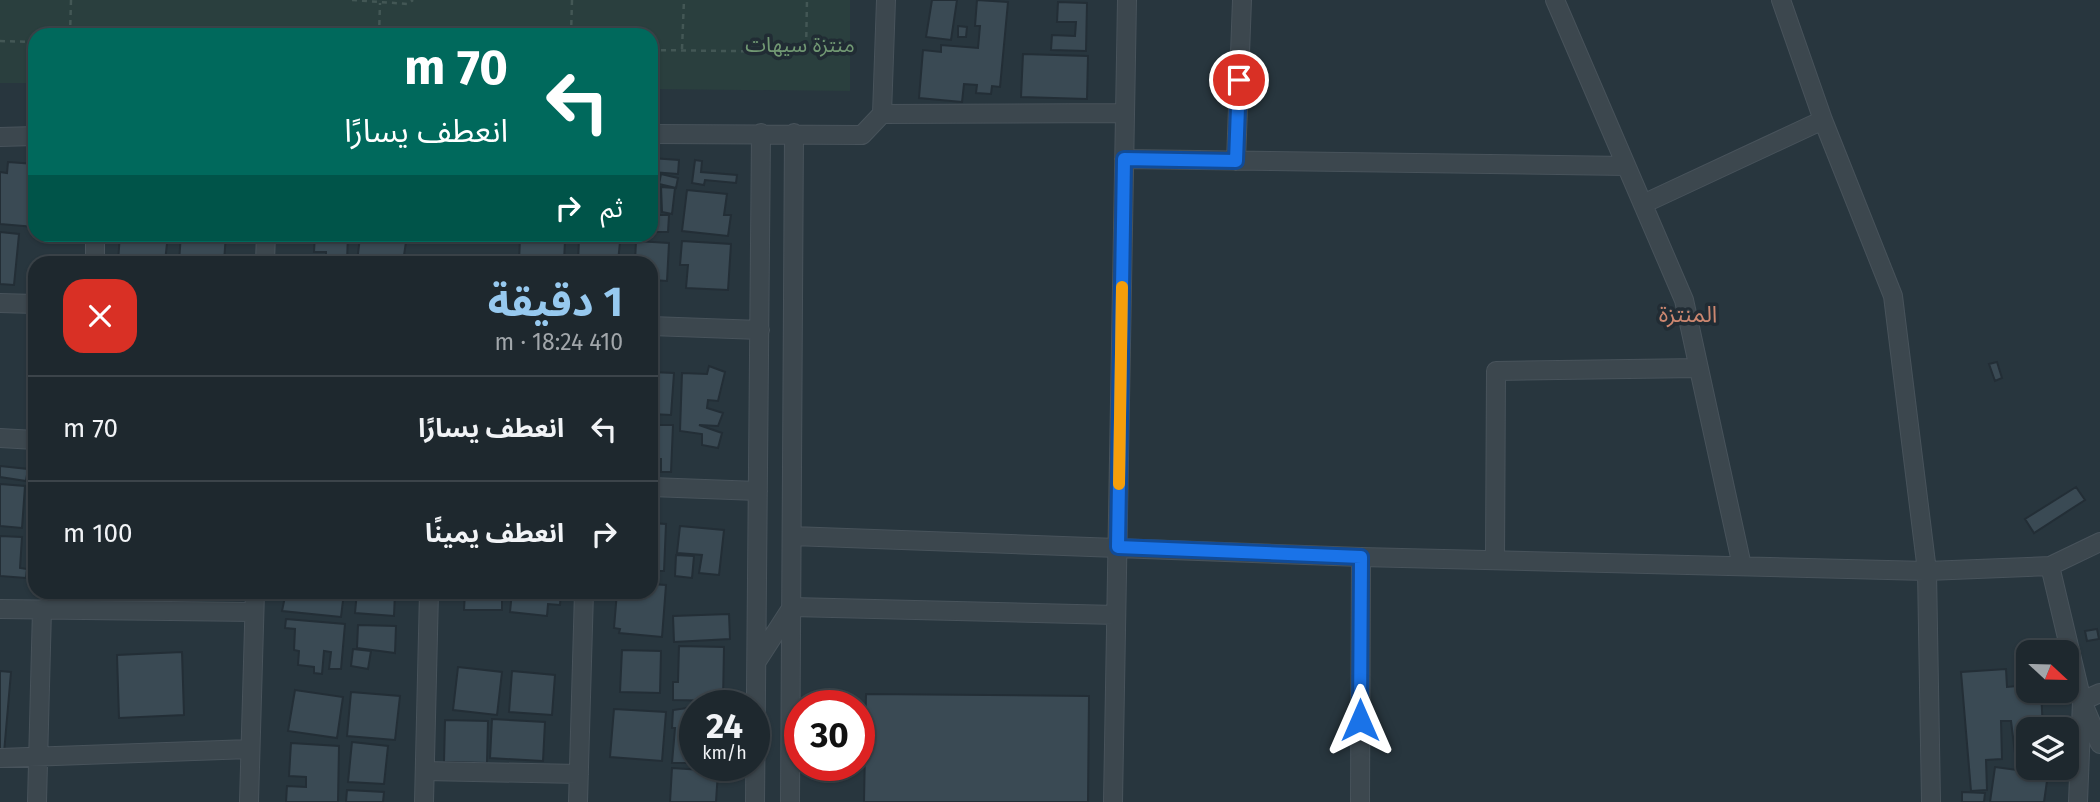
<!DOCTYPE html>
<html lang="ar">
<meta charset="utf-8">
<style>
body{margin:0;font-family:"Fira Sans","Noto Sans Arabic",sans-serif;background:#2b343a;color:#f1f3f6;direction:rtl;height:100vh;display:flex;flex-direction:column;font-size:26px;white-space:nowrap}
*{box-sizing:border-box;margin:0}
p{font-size:23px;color:#a1a6aa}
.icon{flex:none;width:38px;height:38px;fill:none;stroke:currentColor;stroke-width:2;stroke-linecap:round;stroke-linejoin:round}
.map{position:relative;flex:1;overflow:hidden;direction:ltr}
.drawer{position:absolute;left:28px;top:256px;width:630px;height:343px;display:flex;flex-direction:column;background:#1e282e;border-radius:21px;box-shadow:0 2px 5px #0004,0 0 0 2px #3c444a;direction:rtl}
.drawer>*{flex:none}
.guide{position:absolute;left:28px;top:28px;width:630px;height:214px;border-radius:21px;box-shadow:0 2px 5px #0004,0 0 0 2px #3c444a;direction:rtl;background:#00695c;color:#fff;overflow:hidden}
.needle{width:46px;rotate:112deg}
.tools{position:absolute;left:2016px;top:640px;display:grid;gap:14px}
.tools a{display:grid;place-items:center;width:63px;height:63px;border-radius:14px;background:#1e282e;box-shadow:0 2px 5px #0004,0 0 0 2px #3c444a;font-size:35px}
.speed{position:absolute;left:679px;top:690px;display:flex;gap:14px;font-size:35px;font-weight:700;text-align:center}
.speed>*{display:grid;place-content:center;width:91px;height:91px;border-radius:50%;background:#1e282e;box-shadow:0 2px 5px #0004,0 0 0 2px #3c444a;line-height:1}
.speed small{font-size:18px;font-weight:400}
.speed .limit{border:10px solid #d22;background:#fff;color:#111}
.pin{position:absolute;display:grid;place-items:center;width:60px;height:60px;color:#fff;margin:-30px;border:4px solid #fff;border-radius:50%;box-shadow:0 2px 7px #0007}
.me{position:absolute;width:77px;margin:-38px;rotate:0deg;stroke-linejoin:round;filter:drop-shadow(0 0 5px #0008)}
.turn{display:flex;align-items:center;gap:24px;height:147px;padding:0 35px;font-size:32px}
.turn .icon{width:91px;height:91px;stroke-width:2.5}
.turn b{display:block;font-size:49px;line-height:60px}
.then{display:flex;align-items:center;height:66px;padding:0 35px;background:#0003;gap:14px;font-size:26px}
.round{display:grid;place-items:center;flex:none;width:74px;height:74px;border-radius:21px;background:#2b343a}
.headline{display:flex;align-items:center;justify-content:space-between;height:119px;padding:0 35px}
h1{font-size:42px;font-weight:700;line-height:52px;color:#97c9ef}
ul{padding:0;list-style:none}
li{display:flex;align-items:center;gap:21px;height:105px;padding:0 35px;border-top:2px solid #3c444a}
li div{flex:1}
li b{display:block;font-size:26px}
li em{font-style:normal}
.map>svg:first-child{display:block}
</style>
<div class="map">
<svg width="2100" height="802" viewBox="0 0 2100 802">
<rect width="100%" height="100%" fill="#28363e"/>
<path fill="#2a3f3e" d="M0 0H850V91L651 89V35H35V83H0Z"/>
<path fill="#3a4a54" stroke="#232e36" stroke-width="2" d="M932 0H957L951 40 926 37Z
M977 0 1008 2 1000 87 992 86 991 94 976 93 977 85 964 84 962 102 919 98 923 50 941 52V45L978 48 980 26H975Z
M1058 2 1087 3 1086 51 1051 50 1052 35 1075 36 1076 22H1057Z
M958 26 967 27 966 37H958Z
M1023 54 1088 56 1087 99 1021 97Z
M651 158 679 160 678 174 651 172Z
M695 160 702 161 701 172 737 175 736 183 705 180 704 185 692 183Z
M8 162 35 164V227L0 224V172L7 173Z
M661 174 678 178 676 188 659 184Z
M651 187H654L653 215H669L668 232H651Z
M661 187 675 188 672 214 662 212Z
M687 190 727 194 724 215H731L728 236 682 231Z
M0 232 19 234 14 285 0 284Z
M120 234H168L165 262H118Z
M181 234H226L224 262H179Z
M315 234H348L347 262 326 261V252H314Z
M360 237 406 242 403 262H357Z
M520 238 565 240 564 262H519Z
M579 239 620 242 618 262H578Z
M636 241 669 243 667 281 653 280 651 285V262H635Z
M682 241 731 244 728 290 686 288 688 265H680Z
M651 354H659V368H651Z
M1997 362 2002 378 1995 381 1989 364Z
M709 366 725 372 718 401 708 400 707 408 723 413 718 426 699 425 722 433 718 448 702 445V434L680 431 682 373 707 374Z
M651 372 674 373 671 415 651 414Z
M651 425H673L671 472H661V459H653L651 475Z
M0 466 28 469 26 481 0 477Z
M0 484 25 486 22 528 0 526Z
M2076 487 2085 500 2034 533 2025 519Z
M651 523 666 524 664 571H651Z
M680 526 724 530 719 575 699 573 702 555 677 553Z
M0 536 22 537 20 568 27 569 26 578 0 576Z
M676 555 694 556 692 578 675 576Z
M651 584 666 585 662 637 619 633 620 629 614 628 617 592H651Z
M286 592H344L341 617 282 611Z
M357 592H395L394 616 355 613Z
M465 592H502V610H464Z
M512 592H561L560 605 548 604 547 616 510 612Z
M729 614 730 639 674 642 673 616Z
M286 619 345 624 341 669H329L331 652 324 651 322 674 314 673V667L298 665 299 651 294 650 295 629 285 628Z
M358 625 396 626 395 653 357 648Z
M2097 629 2099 639 2087 641 2085 631Z
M679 646 724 647 723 701 673 700V682H678Z
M353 649 371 651 368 669 351 666Z
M622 650 661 651 660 693 620 692Z
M182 652 184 715 119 718 117 655Z
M458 667 502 672 497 715 453 710Z
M2006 669 2007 687 2028 685V691H2041L2043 730H2028V752L2015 753 2011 721H2001L2002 759 1986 760 1987 790 1971 791 1961 672Z
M0 671 11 672 4 753H0Z
M512 671 555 675 552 715 509 712Z
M295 690 343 697 337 738 288 731Z
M351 692 400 696 395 740 347 736Z
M866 694 1089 696 1088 802H864Z
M687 708 695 709V763H672L675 728H672L673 710Z
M614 709 666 712 662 761 610 757Z
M492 719 545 722 543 761 490 758Z
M445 720 488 721 487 763 444 762Z
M352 742 388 746 384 784 348 782Z
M291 743 339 746 338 802H286L287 786 306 787V777L289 776Z
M1995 767 2048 774 2044 802H1990Z
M672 768 718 771 716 802H670Z
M347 790 384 792 383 802H346Z
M1962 792 1985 793 1984 802H1962Z"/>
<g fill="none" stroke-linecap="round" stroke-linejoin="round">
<g stroke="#48535b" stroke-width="20">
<path id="minor" d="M1555 0 1684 300 1742 566
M1781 0 1823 120 1893 296 1927 571 1931 802
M882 114 1125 113
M651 134 862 135 882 114 886 0
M0 137 35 136
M1124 159 1626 166
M1236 161 1242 0
M1643 204 1823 120
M95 234V262
M265 262 266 234
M0 303 35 304
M651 326 760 330
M0 438 35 440
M651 487 758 491
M792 536 1361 557 1927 571 2050 566 2100 542
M1495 560 1496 371 1698 368
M2050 566 2082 701 2078 802
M0 609 254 612
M757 661 792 607 1116 615
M2100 693 2082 701 2100 744
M0 758 250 749
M425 771 579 774
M37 802 42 609
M249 802 255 592
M424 802 429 592
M578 802 584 592
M755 802 761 133
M790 802 794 133
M1113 802 1127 0
M1360 802 1361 557"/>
</g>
<path stroke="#435755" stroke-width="2.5" stroke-dasharray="5 5" stroke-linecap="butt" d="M352 0 408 4 413 0
M70 35 71 0
M379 35 380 3
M571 35 572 0
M0 41 35 42
M682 49 684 0
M651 50 806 52 807 0"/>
<use href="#minor" stroke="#3c474e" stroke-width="18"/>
</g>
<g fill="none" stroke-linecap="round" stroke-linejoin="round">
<g stroke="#114b97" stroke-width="18">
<path id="route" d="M1239 80 1236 161 1124 159 1118 547 1361 557 1360 720"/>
</g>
<use href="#route" stroke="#1a73e8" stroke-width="12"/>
<path stroke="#f59e0b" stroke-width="12" d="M1119 484 1122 287"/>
</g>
<g text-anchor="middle" stroke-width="7" stroke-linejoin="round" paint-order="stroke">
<g font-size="21" fill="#719873" stroke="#212c34">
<text x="800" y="52">منتزة سيهات</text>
</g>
<g font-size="23" fill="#cc8770" stroke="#212c34">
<text x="1688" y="322">المنتزة</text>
</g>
</g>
</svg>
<div class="tools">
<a><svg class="needle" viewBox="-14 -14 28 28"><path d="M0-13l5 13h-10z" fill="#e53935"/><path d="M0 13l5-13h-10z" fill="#a1a6aa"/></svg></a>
<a><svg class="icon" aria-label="layers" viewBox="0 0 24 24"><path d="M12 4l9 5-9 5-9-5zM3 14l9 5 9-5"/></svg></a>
</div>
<div class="speed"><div>24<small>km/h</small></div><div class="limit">30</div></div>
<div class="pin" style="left:1239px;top:80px;background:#d93025"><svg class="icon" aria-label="arrive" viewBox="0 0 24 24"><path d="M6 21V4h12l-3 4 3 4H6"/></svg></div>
<svg class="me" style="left:1360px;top:720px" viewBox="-20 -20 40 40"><path d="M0-17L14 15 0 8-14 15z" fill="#1a73e8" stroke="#fff" stroke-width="4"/></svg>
<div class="guide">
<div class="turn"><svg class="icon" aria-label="left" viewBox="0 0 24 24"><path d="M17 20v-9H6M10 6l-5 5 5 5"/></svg><div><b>70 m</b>انعطف يسارًا</div></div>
<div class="then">ثم<svg class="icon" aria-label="right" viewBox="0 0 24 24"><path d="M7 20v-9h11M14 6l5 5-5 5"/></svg></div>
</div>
<section class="drawer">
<div class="headline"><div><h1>1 دقيقة</h1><p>410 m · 18:24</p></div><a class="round" style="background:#d93025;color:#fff"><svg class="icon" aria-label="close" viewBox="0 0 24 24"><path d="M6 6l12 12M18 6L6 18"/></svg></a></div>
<ul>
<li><svg class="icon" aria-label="left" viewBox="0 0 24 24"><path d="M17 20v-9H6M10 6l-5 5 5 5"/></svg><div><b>انعطف يسارًا</b></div><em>70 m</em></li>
<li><svg class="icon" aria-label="right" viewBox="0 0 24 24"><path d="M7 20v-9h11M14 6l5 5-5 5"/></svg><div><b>انعطف يمينًا</b></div><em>100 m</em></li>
</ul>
</section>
</div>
